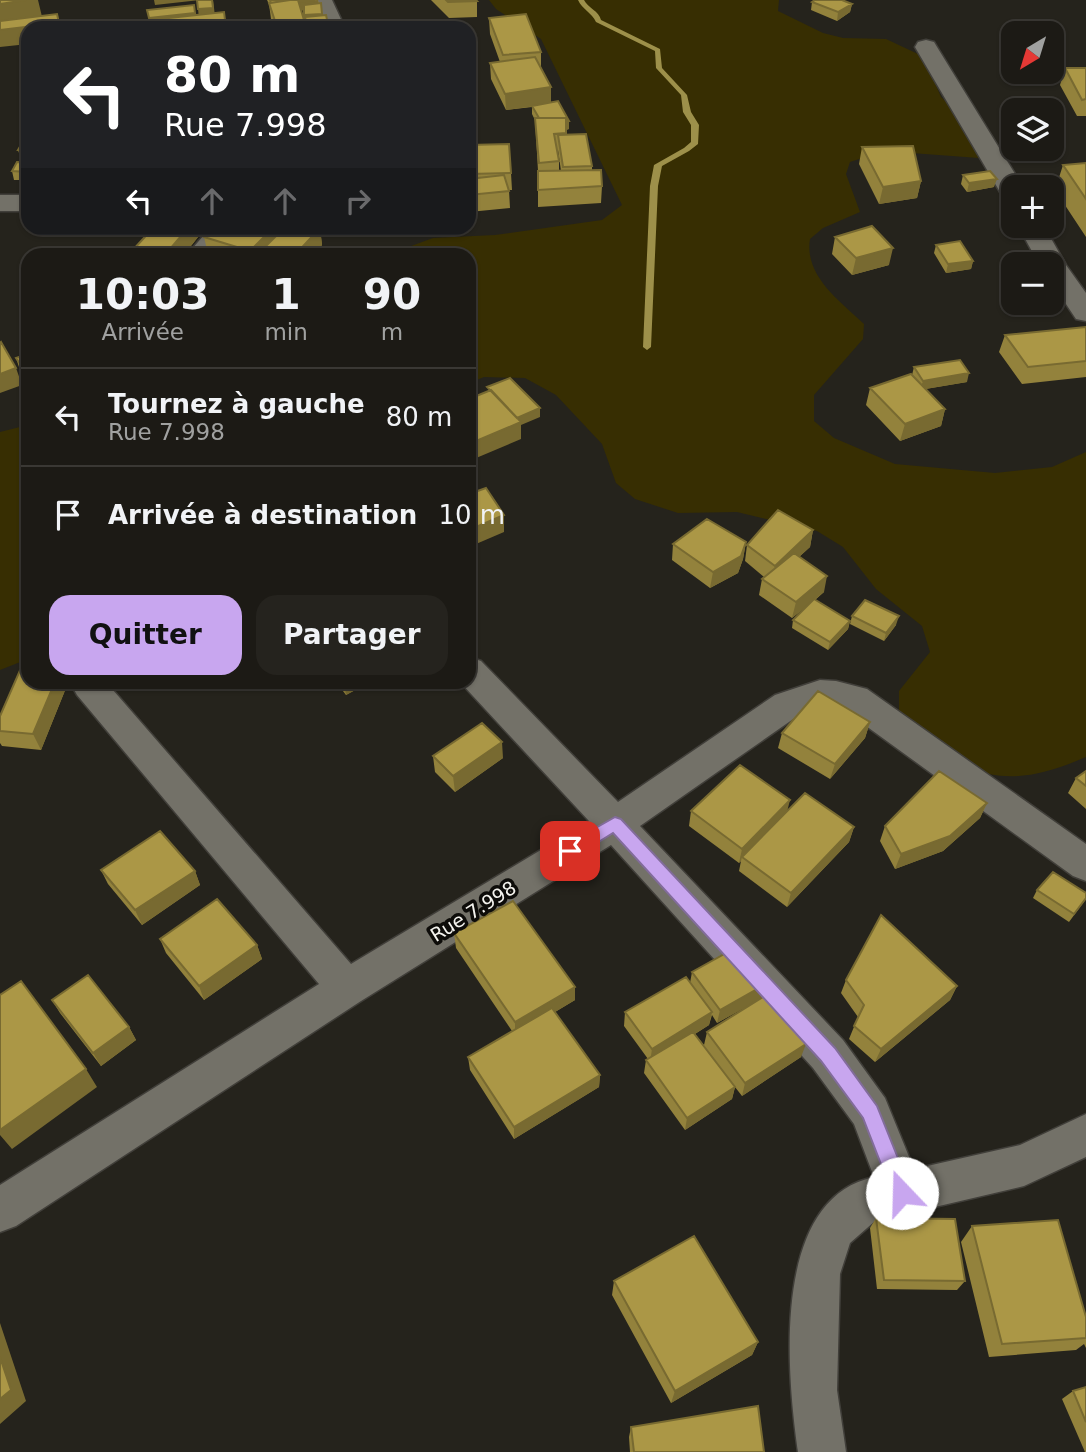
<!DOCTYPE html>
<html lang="fr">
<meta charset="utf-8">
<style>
body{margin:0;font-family:"DejaVu Sans",sans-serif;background:#25231e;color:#f1f3f6;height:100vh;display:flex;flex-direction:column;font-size:26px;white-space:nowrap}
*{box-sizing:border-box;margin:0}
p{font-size:23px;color:#a0a1a0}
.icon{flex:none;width:38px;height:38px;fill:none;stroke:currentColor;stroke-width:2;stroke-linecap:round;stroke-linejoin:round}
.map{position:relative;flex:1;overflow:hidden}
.panel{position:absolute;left:21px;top:248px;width:455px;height:441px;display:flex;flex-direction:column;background:#1c1a15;border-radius:21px;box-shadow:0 2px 5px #0004,0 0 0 2px #3a3834}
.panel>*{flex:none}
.top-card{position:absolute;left:21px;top:21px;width:455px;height:214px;border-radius:21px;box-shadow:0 2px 5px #0004,0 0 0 2px #3a3834;background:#202124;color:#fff;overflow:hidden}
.needle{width:46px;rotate:218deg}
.buttons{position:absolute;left:1001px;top:21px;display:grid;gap:14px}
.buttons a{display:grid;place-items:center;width:63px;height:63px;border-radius:14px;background:#1c1a15;box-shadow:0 2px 5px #0004,0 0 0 2px #3a3834;font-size:35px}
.pin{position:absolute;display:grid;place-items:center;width:60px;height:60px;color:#fff;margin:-30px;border-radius:14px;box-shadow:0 4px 10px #0006}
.me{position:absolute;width:77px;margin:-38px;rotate:339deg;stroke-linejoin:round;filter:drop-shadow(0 0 5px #0008)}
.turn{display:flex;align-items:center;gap:24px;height:147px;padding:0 28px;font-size:32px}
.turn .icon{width:91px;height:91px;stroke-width:2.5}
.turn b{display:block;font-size:49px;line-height:60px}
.lanes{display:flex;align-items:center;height:66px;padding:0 28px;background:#0003;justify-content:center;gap:35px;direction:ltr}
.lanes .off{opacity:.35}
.eta{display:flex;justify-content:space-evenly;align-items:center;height:119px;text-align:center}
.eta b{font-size:42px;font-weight:600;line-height:49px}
.primary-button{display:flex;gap:14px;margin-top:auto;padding:14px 28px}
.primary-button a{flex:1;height:80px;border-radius:21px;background:#c8a6ef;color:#111;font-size:28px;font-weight:600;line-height:80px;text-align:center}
.primary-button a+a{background:#25231e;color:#f1f3f6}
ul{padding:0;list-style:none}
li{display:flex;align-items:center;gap:21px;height:98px;padding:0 28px;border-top:2px solid #3a3834}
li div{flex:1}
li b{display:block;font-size:26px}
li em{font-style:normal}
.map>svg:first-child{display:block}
</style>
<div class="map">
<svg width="1086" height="1452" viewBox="0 0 1086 1452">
<rect width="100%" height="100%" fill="#25231c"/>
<path fill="#372e02" d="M489 0H779L778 11 823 33 843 38 886 39 918 54 927 64 941 97 964 119 979 158 884 151 850 162 846 174 860 212 823 228 810 239C804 276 840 301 864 324L863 339 814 395V421L834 438 895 464 995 473 1052 467 1086 452V757C1047 774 1008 785 967 767 948 758 917 727 899 713V691L930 652 922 626 876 589 843 547 817 531 737 512 678 513 635 499 616 483 602 444 556 395 525 378 484 377 469 383V256H384L433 238 495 235 602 220 622 205 541 39 496 9Z
M28 425V659L0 670V432Z"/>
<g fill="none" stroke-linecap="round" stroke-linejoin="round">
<path fill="#9d904a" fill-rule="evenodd" d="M578 0H584C588 8 599 11 601 20L660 49 662 68 687 95 691 112 699 125 698 144 689 151 662 166 658 186 651 347 647 350 643 347 650 186 654 165 684 148 691 142V125L683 112 681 95 656 68 655 51 596 22C592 13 582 9 578 0Z"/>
<g stroke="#413f3a" stroke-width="3">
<path id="minor" d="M310 0H332L345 28H323Z
M926 40 934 42 937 47 1023 187H1013V199L1004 197 1000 192 915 47 918 42Z
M0 195H28V211H0Z
M1018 226H1044L1066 265 1086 293V321L1076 319 1052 283V264H1039Z
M210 228H237L214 256H186Z
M469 657 481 661 618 802 775 695 820 680 836 681 867 689 1086 844V881L1073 876 844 710C827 706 815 708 799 715L640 826 843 1040 885 1098 914 1169 1020 1145 1086 1114V1157L1024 1186 875 1221 850 1243 840 1274 837 1390 846 1452H798C787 1374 770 1199 874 1177L854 1124 813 1068 611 845 361 1001 16 1226 0 1232V1185L319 984 77 695 72 686 74 682H106L351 964 589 821 460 682H469Z"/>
</g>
<use href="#minor" fill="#737168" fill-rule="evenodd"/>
</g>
<path fill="#93823c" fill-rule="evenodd" d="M267 0H318L319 3H321L323 16 329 28H306L304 10H301L305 28H274L271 19 269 4Z
M431 0H476L477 1V17L449 18Z
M812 2 852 4 850 12 837 21 811 10Z
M489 18 541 52V68L551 103 569 121V129L566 130V135L592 166V171L602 186 601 203 538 207V171L535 120 532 114V107L506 110 491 79 490 63 500 62 490 34ZM557 150H558L561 171H559V161Z
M28 49V67H27L24 59Z
M1065 68H1086V116H1077L1060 85Z
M28 133V180H14L12 171 22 162 18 150Z
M469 145 511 173 512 190H509L510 208 469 212Z
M862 147 921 181 917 198 879 204 859 164Z
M1086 163V237L1055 190 1063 165Z
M963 175 994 187 967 192 961 184Z
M153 228H196L198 237 183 256H134L132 251Z
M320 228 322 245 312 256H213L208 254 204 237 279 233Z
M835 237 889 265 852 275 832 254Z
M936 245 973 261 971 269 946 273 934 253Z
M1086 327V377L1022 384 999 352 1005 335Z
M28 354V379L19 367 16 358Z
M914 367 967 382 925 389 945 409 941 426 900 441 866 405 870 388 912 375Z
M813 530 810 547 799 557 824 592 815 600 850 621 848 629 828 650 792 628 793 620 811 603 792 618 759 595 762 579 764 577 745 561 747 545Z
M746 542 743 559 738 573 710 588 672 560 673 544Z
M852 616 896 625 884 641 850 624Z
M28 682H64L66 688 41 750 2 746 0 743V716Z
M336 682H370L346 695Z
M870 722 865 738 830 779 778 748 782 733Z
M433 756 503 758 455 792 435 772Z
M1086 771V809L1068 793 1076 778Z
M987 803 980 818 943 851 895 869 880 841 885 826Z
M691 811H787L854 827 849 842 787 907 739 871 741 861 739 863 689 826Z
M101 870 195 871 200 885 142 925 108 884Z
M1037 890 1086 899 1069 922 1033 898Z
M454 933 575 987V1000L555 1012 600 1075 599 1087 514 1139 470 1070 468 1057 512 1031 456 948Z
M160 939 257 945 262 959 204 1000 166 953Z
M692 972 762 998 717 1023 712 1015 709 1025 695 1034 704 1045 707 1032 801 1057 742 1096 735 1087 732 1099 685 1130 644 1073 646 1060 648 1059 624 1026 625 1012 690 983Z
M846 980 957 986 950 1000 875 1062 849 1039 858 1017 841 993Z
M52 1000 129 1027 136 1040 101 1066 60 1013Z
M876 1218 965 1281 957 1290 877 1289 870 1228Z
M972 1226 1086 1317V1348L1084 1344 1076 1350 989 1357 961 1242Z
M614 1281 758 1342 752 1355 671 1403 612 1295Z
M1086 1387V1452H1085L1062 1399 1073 1391Z
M631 1427 764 1452H630L629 1437Z"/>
<path fill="#786a31" d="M26 0H38L44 25 57 14 61 28H28V44L0 47V52V4Z
M154 0H200L155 5Z
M213 0 215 16 199 18 198 9Z
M318 0 319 8 300 11 299 2Z
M852 4 850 12 837 21 838 12Z
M195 13 197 21 150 26 149 18Z
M304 20 305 28H276V24Z
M551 87V104L506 110 505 94Z
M569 121V129L549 133V124Z
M997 179 994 187 967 192 969 183Z
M921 181 917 198 879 204 883 187Z
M188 228H196L198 237 183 256H164Z
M273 228H278L280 240 260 252V256H251L250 251Z
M320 228 322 245 312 256H294Z
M893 248 889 265 852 275 856 258Z
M973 261 971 269 946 273 948 264Z
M16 368 22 385 0 393V374Z
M969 373 967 382 920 390 923 381Z
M540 408V417L521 425V439L469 461V444L517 418Z
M945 409 941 426 900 441 905 424Z
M504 515V532L469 547V530Z
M813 530 810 547 771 582 775 566Z
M746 542 743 559 738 573 710 588 713 572Z
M827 576 824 592 792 618 796 602Z
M899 616 896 625 884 641 886 633Z
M850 621 848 629 828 650 830 642Z
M55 682H64L66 688 41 750 33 734Z
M344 682H370L346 695Z
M870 722 865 738 830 779 835 764Z
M502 742 503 758 455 792 453 776Z
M790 800 786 816 742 857 741 861 739 863 742 849Z
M987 803 980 818 943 851 895 869 901 854Z
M854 827 849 842 787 907 791 893Z
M195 871 200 885 142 925 135 910Z
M257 945 262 959 204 1000 199 986Z
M766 984 762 998 717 1023 720 1010Z
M957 986 950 1000 875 1062 881 1049Z
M575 987V1000L515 1036V1022Z
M712 1012 709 1025 650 1062 652 1049Z
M129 1027 136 1040 101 1066 93 1053Z
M806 1044 801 1057 742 1096 745 1083Z
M86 1069 97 1087 12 1149 0 1135V1130Z
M600 1075 599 1087 514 1139V1127Z
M735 1087 732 1099 685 1130 687 1118Z
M0 1323 26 1401 0 1424Z
M758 1342 752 1355 671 1403 675 1391Z"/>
<path fill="#ab9746" stroke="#786a31" stroke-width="2" d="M0 0H26L0 4Z
M197 0H212L213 8 198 9Z
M270 0H290L271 3Z
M290 0H298L304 20 276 24 269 3Z
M298 0H315L299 2Z
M446 0H476L477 1 448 2Z
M815 0H842L852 4 838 12 812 2Z
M321 3 322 14 304 15V5Z
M194 5 195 13 149 18 147 10Z
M224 12 226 28H171L169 18Z
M57 14 59 23 0 30V21Z
M526 14 541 52 503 55 489 18Z
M326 15 329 28H310V26L307 27 305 17Z
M28 49V58L24 59Z
M535 57 551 87 505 94 490 63Z
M1065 68H1086V99L1082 100Z
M558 101 569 121H566V118H539L532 106Z
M535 118H566V133L554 134 559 161 539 163Z
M28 133V150H18Z
M586 134 592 166 563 167 558 135Z
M509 144 511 173 469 174V145Z
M913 146 921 181 883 187 862 147Z
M17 162 28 163V172L12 171Z
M1086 163V199L1063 165Z
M601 170 602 186 538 190V171Z
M990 171 997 179 969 183 963 175Z
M504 175 509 191 469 195V179Z
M872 226 893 248 856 258 835 237Z
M153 228H188L164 256H155L132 251Z
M213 228H273L250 251 204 237Z
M284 228H320L294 256H271L260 252Z
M960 241 973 261 948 264 936 245Z
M242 252 254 256H238Z
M1086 327V361L1028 367 1005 335Z
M1 342 16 368 0 374V343Z
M28 354V375L16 358Z
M960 360 969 373 923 381 914 367Z
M911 374 945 409 905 424 870 388Z
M510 378 540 408 517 418 487 387Z
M491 390 521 422 469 444V399Z
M486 488 504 515 469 530V494Z
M778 510 813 530 775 566 747 545Z
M707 519 746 542 741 556 713 572 673 544Z
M794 553 827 576 796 602 762 579Z
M814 599 850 621 830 642 793 620Z
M865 600 899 616 886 633 852 616Z
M21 668 28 669V682H55L33 734 0 731V716Z
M818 691 870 722 835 764 782 733Z
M482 723 502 742 453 776 433 756Z
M740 765 790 800 742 849 691 811Z
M939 771 987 803 950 836 901 854 885 826Z
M1086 771V786L1076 778Z
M805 793 854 827 791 893 742 857Z
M160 831 195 871 135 910 101 870Z
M1053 872 1086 893V898L1074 914 1037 890Z
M217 899 257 945 199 986 160 939Z
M513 901 575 987 515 1022 454 933Z
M881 915 957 986 881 1049 854 1026 864 1005 846 980Z
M737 947 766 984 720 1010 692 972Z
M88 975 129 1027 93 1053 52 1000Z
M686 977 712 1012 652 1049 625 1012Z
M21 981 86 1069 0 1130V995Z
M766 995 806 1044 745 1083 707 1032Z
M552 1008 600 1075 514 1127 468 1057Z
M693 1032 735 1087 687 1118 646 1060Z
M876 1218 955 1219 965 1281 884 1280Z
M1058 1220 1086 1317V1338L1002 1344 972 1226Z
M694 1236 758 1342 675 1391 614 1281Z
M0 1357 11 1390 0 1399Z
M1086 1387V1422L1073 1391Z
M758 1406 764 1452H634L631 1427Z"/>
<path fill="#c8a6ef" stroke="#826c9b" stroke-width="2" d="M615 817 621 819 835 1048 877 1106 912 1193 909 1200 902 1203 895 1200 863 1118 821 1061 613 833 576 856 570 858 564 856 561 851 564 846Z"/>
<g text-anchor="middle" stroke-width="7" stroke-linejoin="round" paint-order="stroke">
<g font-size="19" fill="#f4f3ee" stroke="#0d0c09">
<text transform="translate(473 911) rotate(-32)" y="7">Rue 7.998</text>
</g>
</g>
</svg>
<div class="buttons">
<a><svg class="needle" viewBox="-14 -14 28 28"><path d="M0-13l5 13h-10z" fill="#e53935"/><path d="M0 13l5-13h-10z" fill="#a0a1a0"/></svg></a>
<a><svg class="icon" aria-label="layers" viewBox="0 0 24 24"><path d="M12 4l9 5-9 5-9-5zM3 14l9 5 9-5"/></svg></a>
<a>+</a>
<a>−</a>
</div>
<div class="pin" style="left:570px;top:851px;background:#d93025"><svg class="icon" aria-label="arrive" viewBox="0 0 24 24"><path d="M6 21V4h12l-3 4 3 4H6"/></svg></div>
<svg class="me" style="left:902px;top:1193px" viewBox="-20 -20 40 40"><circle r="19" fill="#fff"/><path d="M0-13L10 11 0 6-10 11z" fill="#c8a6ef"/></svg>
<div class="top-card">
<div class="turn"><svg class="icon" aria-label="left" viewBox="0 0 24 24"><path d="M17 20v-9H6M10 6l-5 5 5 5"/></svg><div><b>80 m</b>Rue 7.998</div></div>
<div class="lanes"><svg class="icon" aria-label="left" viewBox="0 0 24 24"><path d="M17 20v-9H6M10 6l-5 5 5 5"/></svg><svg class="icon off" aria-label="ahead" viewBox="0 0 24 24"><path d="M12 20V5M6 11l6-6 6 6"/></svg><svg class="icon off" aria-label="ahead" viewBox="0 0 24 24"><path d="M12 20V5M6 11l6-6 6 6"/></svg><svg class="icon off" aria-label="right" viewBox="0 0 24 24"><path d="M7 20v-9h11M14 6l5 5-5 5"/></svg></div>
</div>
<section class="panel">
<div class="eta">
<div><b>10:03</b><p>Arrivée</p></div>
<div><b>1</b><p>min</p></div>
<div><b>90</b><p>m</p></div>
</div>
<ul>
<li><svg class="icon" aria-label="left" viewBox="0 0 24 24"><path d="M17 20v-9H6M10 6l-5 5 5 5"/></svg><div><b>Tournez à gauche</b><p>Rue 7.998</p></div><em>80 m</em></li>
<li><svg class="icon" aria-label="arrive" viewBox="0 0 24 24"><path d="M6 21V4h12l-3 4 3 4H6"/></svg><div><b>Arrivée à destination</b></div><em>10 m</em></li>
</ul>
<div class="primary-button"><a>Quitter</a><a>Partager</a></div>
</section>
</div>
